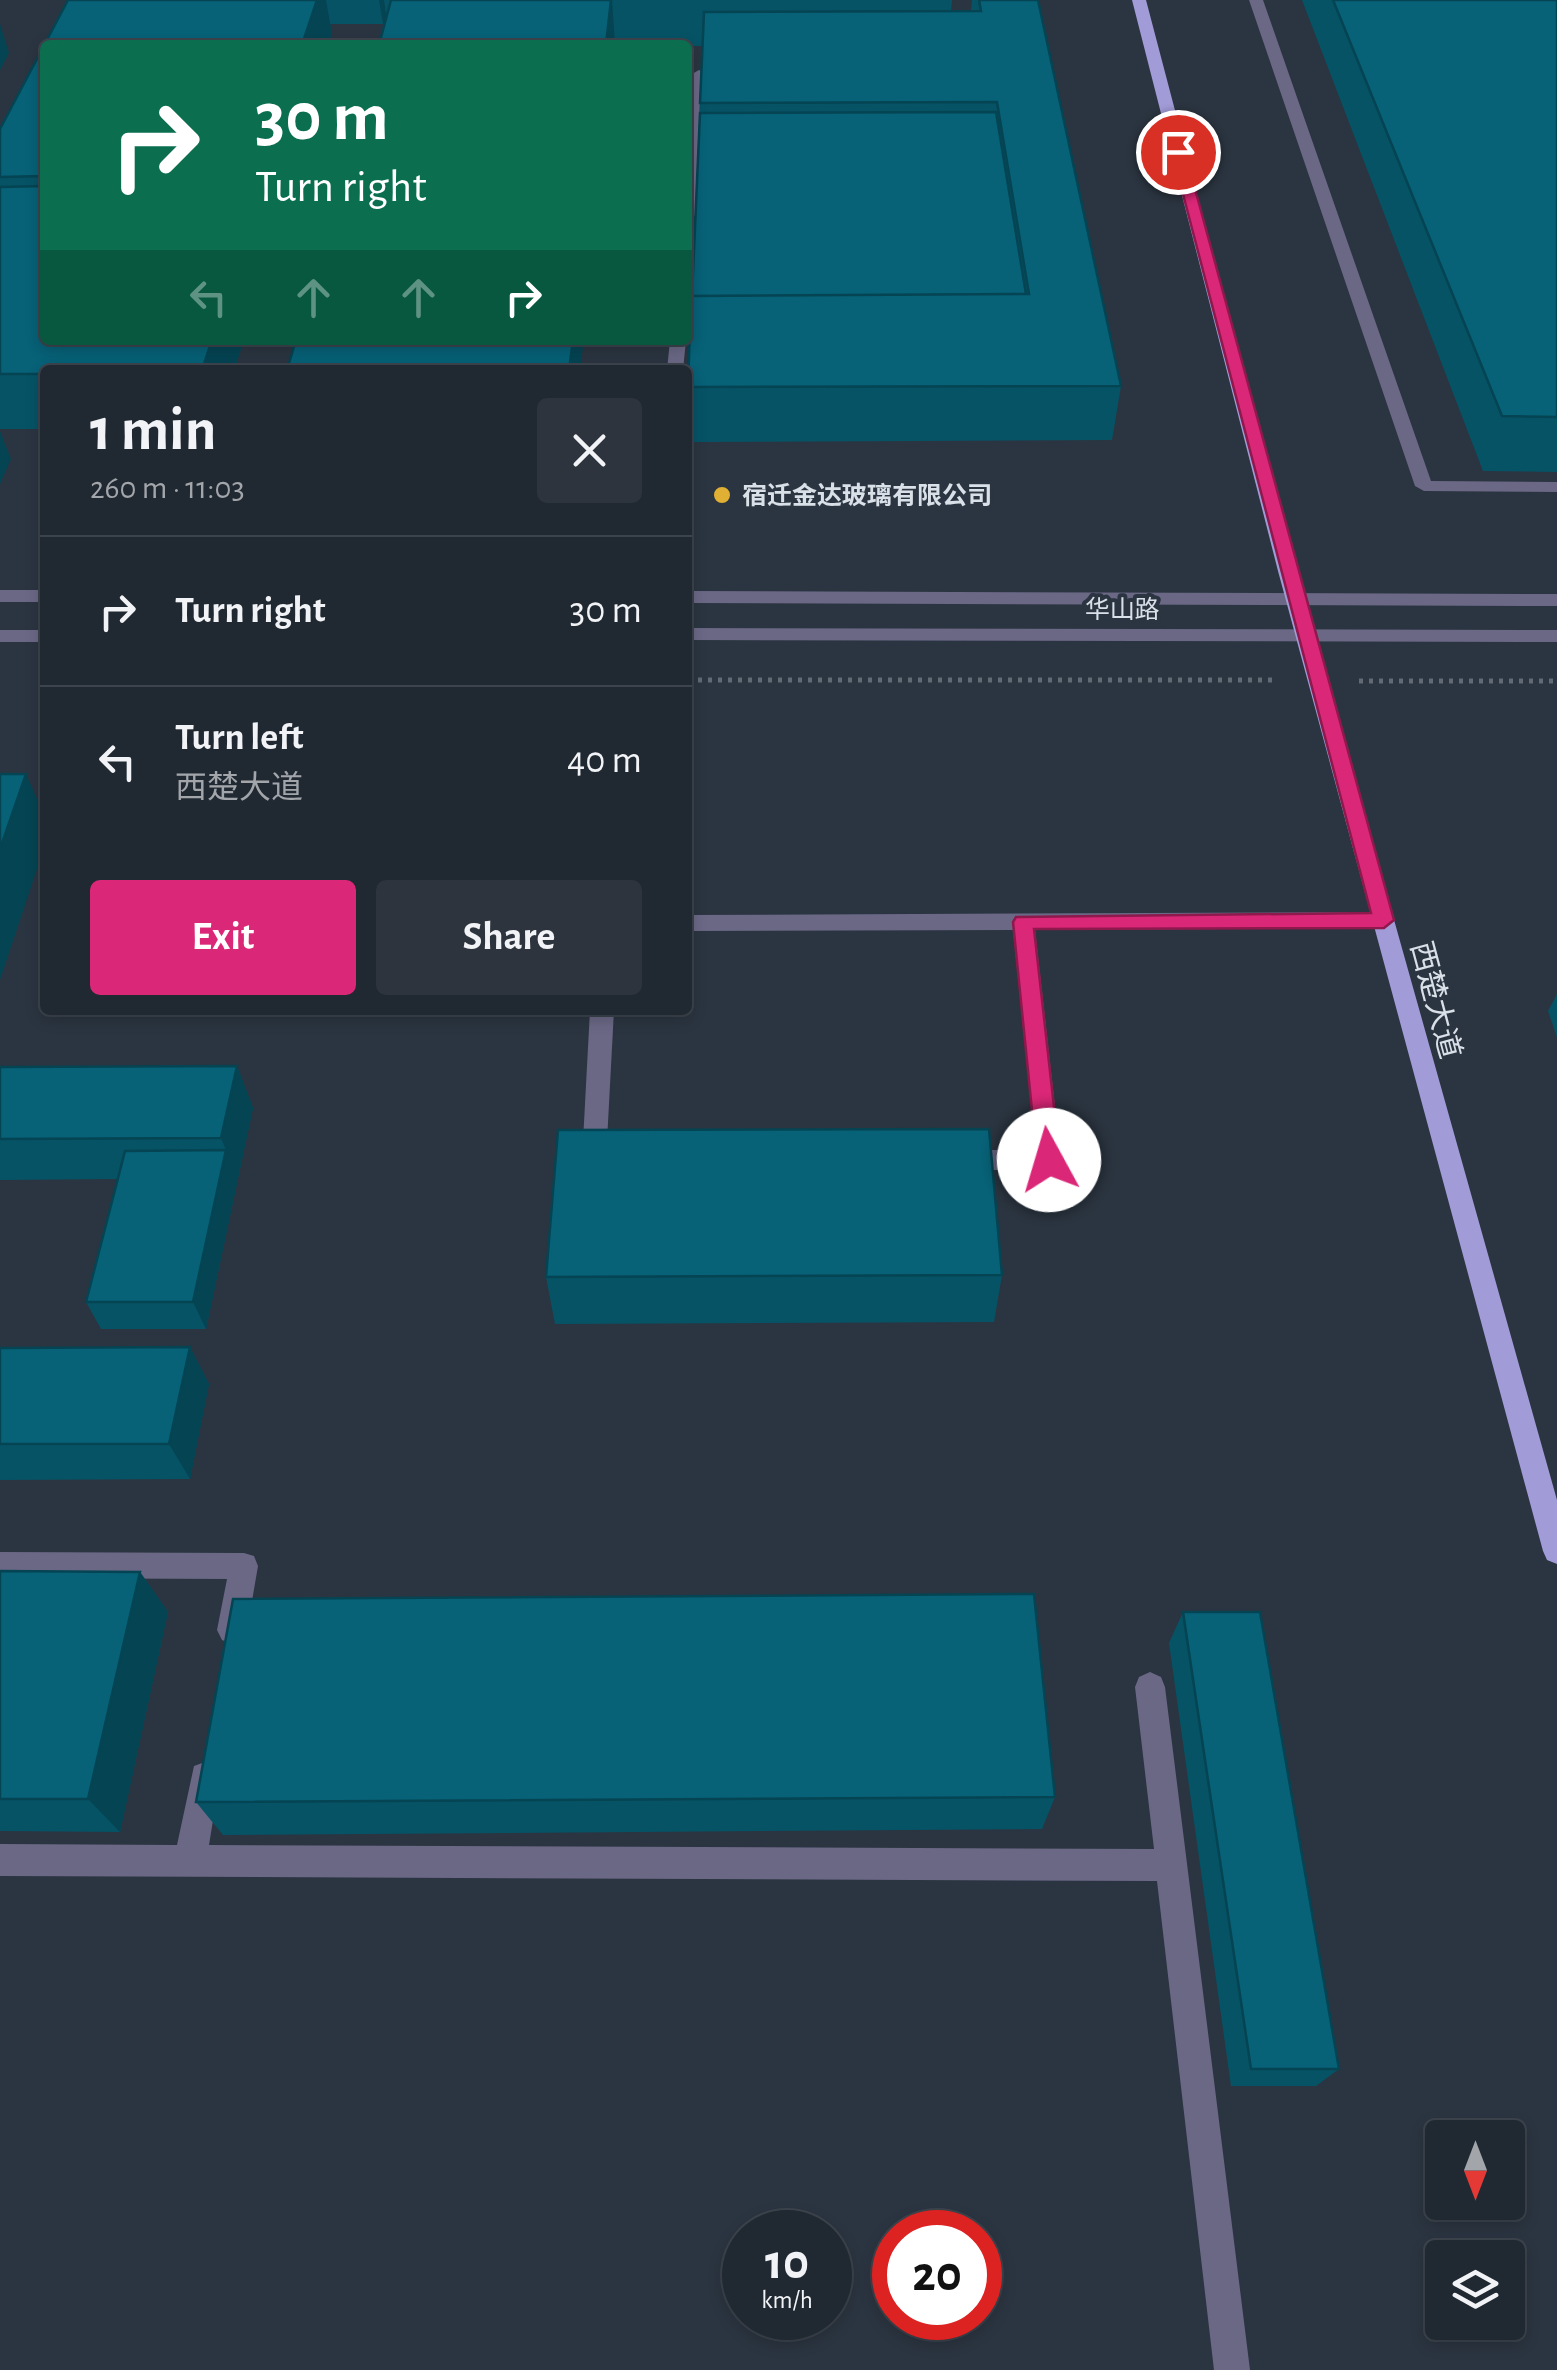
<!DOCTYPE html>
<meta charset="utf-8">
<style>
body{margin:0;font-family:"Alegreya Sans","Noto Sans SC",sans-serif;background:#2d343d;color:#f1f3f6;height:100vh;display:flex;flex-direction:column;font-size:38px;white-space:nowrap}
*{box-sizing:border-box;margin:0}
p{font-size:32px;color:#a2a6ab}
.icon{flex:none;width:55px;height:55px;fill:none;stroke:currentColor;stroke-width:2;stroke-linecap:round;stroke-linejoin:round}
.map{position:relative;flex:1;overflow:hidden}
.details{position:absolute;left:40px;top:365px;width:652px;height:650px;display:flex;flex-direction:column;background:#202831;border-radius:10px;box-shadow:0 5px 15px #0003,0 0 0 2px #3d444d}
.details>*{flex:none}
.guide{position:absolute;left:40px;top:40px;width:652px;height:305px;border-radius:10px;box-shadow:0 5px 15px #0003,0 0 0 2px #3d444d;background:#0b6e4f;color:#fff;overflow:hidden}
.needle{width:65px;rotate:180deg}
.controls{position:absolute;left:1425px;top:2120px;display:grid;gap:20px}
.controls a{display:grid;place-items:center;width:100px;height:100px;border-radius:10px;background:#202831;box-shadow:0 5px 15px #0003,0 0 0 2px #3d444d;font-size:50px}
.speed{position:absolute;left:722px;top:2210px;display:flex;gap:20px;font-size:50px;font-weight:700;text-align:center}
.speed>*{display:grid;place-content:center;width:130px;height:130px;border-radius:50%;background:#202831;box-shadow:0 5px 15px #0003,0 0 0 2px #3d444d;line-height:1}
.speed small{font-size:25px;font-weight:400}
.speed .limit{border:15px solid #d22;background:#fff;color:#111}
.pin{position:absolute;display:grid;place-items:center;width:85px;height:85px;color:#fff;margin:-42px;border:5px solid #fff;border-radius:50%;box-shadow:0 2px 10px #0007}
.me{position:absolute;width:110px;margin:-55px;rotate:354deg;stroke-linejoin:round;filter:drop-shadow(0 0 8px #0008)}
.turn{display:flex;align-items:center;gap:35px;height:210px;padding:0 50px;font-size:45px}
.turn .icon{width:130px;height:130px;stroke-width:2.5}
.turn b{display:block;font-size:70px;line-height:85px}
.lanes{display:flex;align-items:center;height:95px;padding:0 50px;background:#0003;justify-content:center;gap:50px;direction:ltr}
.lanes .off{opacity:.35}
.round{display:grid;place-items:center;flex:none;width:105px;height:105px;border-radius:10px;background:#2d343d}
.overview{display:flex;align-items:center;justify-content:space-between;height:170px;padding:0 50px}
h1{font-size:60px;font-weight:700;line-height:75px}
.button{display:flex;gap:20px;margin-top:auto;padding:20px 50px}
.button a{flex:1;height:115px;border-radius:10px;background:#db2777;color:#fff;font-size:40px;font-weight:700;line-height:115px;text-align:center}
.button a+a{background:#2d343d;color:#f1f3f6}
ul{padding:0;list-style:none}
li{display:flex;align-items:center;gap:30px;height:150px;padding:0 50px;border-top:2px solid #3d444d}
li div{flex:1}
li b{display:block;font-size:38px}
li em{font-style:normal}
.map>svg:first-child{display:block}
</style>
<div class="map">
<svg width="1557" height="2370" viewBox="0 0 1557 2370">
<rect width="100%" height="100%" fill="#2b3541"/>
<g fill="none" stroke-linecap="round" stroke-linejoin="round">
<path stroke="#616a75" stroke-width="5" stroke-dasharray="4 6" stroke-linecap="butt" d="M688 680H1276
M1359 681H1557"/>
<path fill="#6b6886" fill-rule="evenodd" d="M1249 0H1263L1431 481 1557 482V492L1424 491 1415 486Z
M699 70 706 74 696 215 688 220V129L692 74Z
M670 340H686L683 370H667Z
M0 590H45V602H0Z
M688 591 1557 594V606L688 603Z
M688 628 1557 630V642L688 640Z
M0 630H45V642H0Z
M1383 912 1394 920 1383 928 1035 930 1061 1160 1058 1167 1049 1170H959L950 1167 947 1160 950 1153 959 1150H1036L1013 930 688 931V915Z
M590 1010H614L606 1160 603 1167H585L582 1160Z
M0 1552 244 1553 254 1556 258 1566 247 1630 242 1640 232 1644 222 1640 217 1630 227 1579 0 1578Z
M1150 1672 1161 1677 1165 1687 1250 2370H1214L1157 1881 0 1876V1844L177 1845 194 1766 205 1762 216 1766 220 1777 209 1845 1154 1849 1135 1687 1139 1677Z"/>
<path fill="#a19bd7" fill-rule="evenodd" d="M1132 0H1146L1296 571 1557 1500V1564L1547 1560 1543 1551 1278 571Z"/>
</g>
<path fill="#065366" d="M68 0H952L951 11H971L972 0H1038L1121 386 1112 440 690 442 688 387 702 46H688V45H379L386 18V14L383 24H330L332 34 45 45V340H244L234 370H45V429H0V129Z
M1302 0H1557V472L1483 471Z
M1557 994V1037L1548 1011Z
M237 1066 253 1108 206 1329H101L86 1302 118 1179 0 1180V1067Z
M1002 1275 994 1322 555 1324 546 1277Z
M190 1347 209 1384 190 1479 0 1480V1348Z
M0 1571 140 1572 168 1612 120 1832 0 1831Z
M1183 1612 1339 2069 1316 2086H1231L1169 1643Z
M1055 1797 1042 1829 223 1835 196 1802Z"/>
<path fill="#054453" d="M317 0H326L332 34 328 45H302Z
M379 0H384L386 14 383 24Z
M612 0 615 45H606Z
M0 24 9 53 0 70Z
M212 340H244L234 370H202Z
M573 340H584L580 370H569Z
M0 431 11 459 0 484Z
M26 774 45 817V845L0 980V849Z
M237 1066 253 1108 206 1329 193 1302 226 1150 221 1138Z
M190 1347 209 1384 190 1479 169 1444Z
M140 1572 168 1612 120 1832 88 1799Z"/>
<path fill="#076177" stroke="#054453" stroke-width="2.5" d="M68 0H317L302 45H45V176L0 177V129Z
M391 0H611L606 45H379Z
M979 0H1038L1121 386 688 387 691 296 1029 294 997 102 700 103 704 12 981 11Z
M1333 0H1557V417L1502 416Z
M996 112 1026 294 692 296 700 113Z
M45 186V340H212L202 370H45V374H0V187Z
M296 340H573L569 370H287Z
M0 774H26L0 849Z
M237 1066 221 1138 0 1139V1067Z
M989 1129 1002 1275 546 1277 558 1130Z
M226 1150 193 1302H86L125 1151Z
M190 1347 169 1444H0V1348Z
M0 1571 140 1572 88 1799H0Z
M1034 1594 1055 1797 196 1802 233 1599Z
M1183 1612H1260L1339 2069H1251Z"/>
<path fill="#db2777" stroke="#8e194d" stroke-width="2.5" d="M1178 148 1185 152 1394 920 1384 928 1034 929 1060 1160 1049 1170 1037 1160 1013 922 1016 917 1371 913 1172 152Z"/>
<circle fill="#dfb033" stroke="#2b3541" stroke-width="4" cx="722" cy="495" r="10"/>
<g text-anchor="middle" stroke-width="8" stroke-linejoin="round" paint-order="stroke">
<g font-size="25" font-weight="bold" fill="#dae0e8" stroke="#2b3541" text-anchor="start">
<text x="742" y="504">宿迁金达玻璃有限公司</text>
</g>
<g font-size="25" fill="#dae0e8" stroke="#2b3541">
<text x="1122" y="618">华山路</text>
</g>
<g font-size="30" fill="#dae0e8" stroke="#2b3541">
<text transform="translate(1436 1000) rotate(75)" y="10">西楚大道</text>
</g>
</g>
</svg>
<div class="controls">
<a><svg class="needle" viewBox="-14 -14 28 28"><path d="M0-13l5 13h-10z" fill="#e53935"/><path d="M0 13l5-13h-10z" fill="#a2a6ab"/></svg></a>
<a><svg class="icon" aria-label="layers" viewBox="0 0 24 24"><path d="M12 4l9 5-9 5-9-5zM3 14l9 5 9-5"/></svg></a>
</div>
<div class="speed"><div>10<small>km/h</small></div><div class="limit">20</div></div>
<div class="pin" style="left:1178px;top:152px;background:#d93025"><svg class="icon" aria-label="arrive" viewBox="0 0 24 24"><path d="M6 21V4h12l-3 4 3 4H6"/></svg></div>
<svg class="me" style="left:1049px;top:1160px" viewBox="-20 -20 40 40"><circle r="19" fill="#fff"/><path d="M0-13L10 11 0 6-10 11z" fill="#db2777"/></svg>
<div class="guide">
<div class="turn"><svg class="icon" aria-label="right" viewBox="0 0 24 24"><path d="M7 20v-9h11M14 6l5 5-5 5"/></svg><div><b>30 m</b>Turn right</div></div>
<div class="lanes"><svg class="icon off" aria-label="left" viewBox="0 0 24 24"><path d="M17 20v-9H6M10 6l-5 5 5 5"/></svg><svg class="icon off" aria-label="ahead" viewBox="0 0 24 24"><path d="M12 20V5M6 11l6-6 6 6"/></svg><svg class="icon off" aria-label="ahead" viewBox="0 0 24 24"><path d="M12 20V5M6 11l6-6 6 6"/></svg><svg class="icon" aria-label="right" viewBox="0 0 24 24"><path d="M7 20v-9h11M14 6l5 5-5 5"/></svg></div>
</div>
<section class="details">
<div class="overview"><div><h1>1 min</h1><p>260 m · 11:03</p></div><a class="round"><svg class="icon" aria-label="close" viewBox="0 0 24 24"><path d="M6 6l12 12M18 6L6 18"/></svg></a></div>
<ul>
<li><svg class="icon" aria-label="right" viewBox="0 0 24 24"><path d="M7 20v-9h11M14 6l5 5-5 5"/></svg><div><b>Turn right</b></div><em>30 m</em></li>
<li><svg class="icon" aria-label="left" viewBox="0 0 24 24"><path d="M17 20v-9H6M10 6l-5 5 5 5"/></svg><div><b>Turn left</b><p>西楚大道</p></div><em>40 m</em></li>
</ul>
<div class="button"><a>Exit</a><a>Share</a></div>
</section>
</div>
